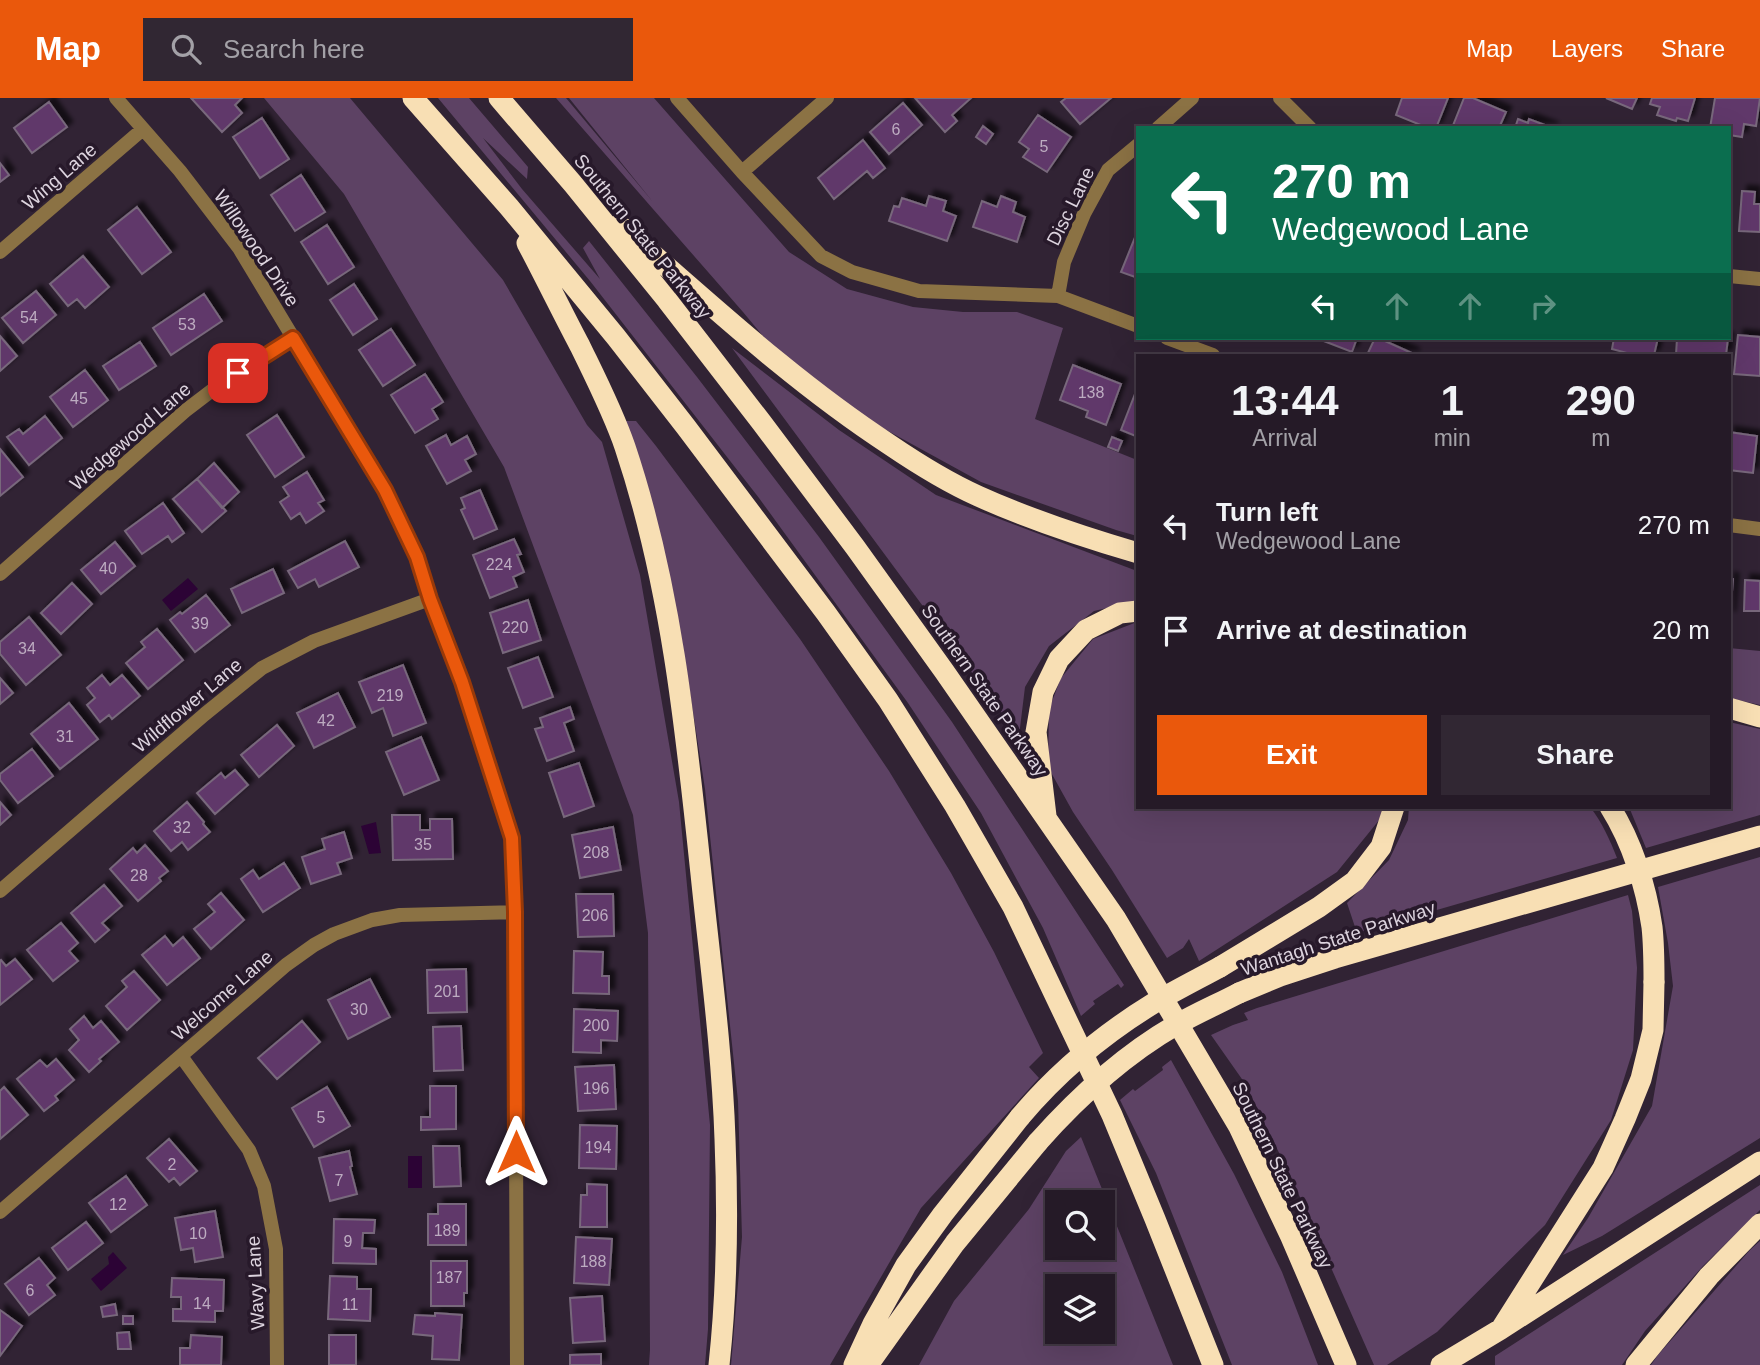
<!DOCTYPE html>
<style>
body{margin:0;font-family:Helvetica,sans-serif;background:#312733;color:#f1f3f6;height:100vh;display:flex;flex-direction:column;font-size:26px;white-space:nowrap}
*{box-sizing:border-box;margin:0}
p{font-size:23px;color:#a3a1a7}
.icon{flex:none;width:38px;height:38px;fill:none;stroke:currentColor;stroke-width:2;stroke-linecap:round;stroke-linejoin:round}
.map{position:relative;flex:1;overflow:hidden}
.panel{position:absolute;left:1136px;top:256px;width:595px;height:455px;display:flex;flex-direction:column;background:#251a27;border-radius:0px;box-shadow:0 7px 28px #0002,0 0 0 2px #423844}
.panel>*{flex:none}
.hud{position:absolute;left:1136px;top:28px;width:595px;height:214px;border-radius:0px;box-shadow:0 7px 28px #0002,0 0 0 2px #423844;background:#0b6e4f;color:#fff;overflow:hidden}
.fabs{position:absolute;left:1045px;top:1092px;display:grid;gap:14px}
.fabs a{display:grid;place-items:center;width:70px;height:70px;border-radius:0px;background:#251a27;box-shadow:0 7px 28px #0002,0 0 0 2px #423844;font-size:35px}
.pin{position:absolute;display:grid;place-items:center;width:60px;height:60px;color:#fff;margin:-30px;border-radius:14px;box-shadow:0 4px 10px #0006}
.me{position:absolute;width:77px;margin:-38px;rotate:0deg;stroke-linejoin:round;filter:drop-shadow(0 0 5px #0008)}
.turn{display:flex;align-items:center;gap:24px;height:147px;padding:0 21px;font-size:32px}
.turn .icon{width:91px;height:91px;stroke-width:2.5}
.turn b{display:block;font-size:49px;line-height:60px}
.lanes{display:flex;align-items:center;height:66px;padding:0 21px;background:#0003;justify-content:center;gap:35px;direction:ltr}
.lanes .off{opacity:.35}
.eta{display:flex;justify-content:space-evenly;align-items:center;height:119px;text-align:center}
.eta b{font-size:42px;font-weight:600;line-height:49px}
.action{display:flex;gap:14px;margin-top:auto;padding:14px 21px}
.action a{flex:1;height:80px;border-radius:0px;background:#ea580c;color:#fff;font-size:28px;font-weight:600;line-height:80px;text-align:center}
.action a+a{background:#312733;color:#f1f3f6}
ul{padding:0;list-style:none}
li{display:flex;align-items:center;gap:21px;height:105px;padding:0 21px}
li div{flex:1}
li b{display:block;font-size:26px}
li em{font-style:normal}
header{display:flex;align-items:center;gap:42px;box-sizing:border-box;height:98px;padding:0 35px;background:#ea580c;color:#fff}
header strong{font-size:33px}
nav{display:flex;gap:38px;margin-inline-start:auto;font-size:24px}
.search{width:490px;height:63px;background:#312733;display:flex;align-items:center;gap:18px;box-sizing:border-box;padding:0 24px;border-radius:0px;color:#a3a1a7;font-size:26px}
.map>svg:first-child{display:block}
</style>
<header>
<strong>Map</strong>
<div class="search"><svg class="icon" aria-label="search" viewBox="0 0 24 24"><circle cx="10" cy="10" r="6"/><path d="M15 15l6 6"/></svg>Search here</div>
<nav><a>Map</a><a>Layers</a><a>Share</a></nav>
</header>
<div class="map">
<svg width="1760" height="1267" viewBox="0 0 1760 1267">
<defs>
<filter id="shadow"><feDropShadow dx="5.5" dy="-5.5" stdDeviation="2" flood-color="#0009"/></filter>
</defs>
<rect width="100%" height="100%" fill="#312334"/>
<path fill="#5d4264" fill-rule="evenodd" d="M264 0H350L503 182 587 327 602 344 640 477 679 704 710 1027 708 1231 705 1267H649L650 1252 648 835 633 717 504 369 344 96Z
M438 0H469L528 69 527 81 483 40 522 91 600 181 583 150 589 143 697 279 819 439 952 624 1124 887 1121 890 1118 886 1093 903 1095 906 1081 918 1043 830 981 715 908 605 759 400 590 183Z
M556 0H566L653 104 569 0H654L789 154 847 191 913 209 963 214H1017L1063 230 1035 321 1137 362V438L1116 432 981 384 868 322 773 250 743 214Z
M732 250 839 332 936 397 1137 473V503L1094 513 1049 548 1025 589 1019 638Z
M625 323H636L656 348 800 541 889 673 951 775 994 854 1043 955 1029 969 1039 980 921 1110 830 1267H731L742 1139 738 1003 705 691 682 543Z
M1137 524 1138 709H1382L1380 721 1337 774 1199 863 1189 841 1183 850 1167 860 1112 772 1073 714 1048 669 1049 611 1061 580 1093 541Z
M1729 550 1760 553V607L1729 600Z
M1729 624 1760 631V717L1646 750 1629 709H1729Z
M1409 709H1590C1602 724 1610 742 1617 760L1357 835 1347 805 1389 762 1408 722Z
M1760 759V1040L1602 1138 1563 1157 1588 1120 1652 1008 1673 888 1668 845 1658 789Z
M1628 797 1632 813 1637 870 1633 952 1611 1022 1545 1127 1437 1234 1387 1267H1374L1291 1079 1244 984 1211 937 1233 927 1248 922 1244 915 1257 910Z
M1171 962 1234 1076 1282 1174 1318 1267H1232L1156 1075 1120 1002 1133 991 1135 993 1163 972 1162 969Z
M1081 1039 1173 1267H919L954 1203 1029 1111 1066 1053ZM1057 1104H1102V1150H1057ZM1057 1188H1102V1234H1057Z
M1760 1087V1112L1703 1168 1645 1233 1622 1267H1495V1258Z
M1760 1143V1267H1651L1658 1257 1750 1152Z"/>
<path fill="#2c0335" d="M188 480 198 491 171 513 162 502Z
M376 724 381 755 369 756 361 728Z
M408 1058H422V1090H408Z
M113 1154 127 1170 101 1193 91 1181 109 1166 108 1159Z"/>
<path fill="#61376b" stroke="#78687c" stroke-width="2" filter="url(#shadow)" d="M191 0H242L235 7 242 15 222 34Z
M915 0H971L952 17 957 23 945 34Z
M1066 0H1111L1080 26 1061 4Z
M1402 0H1448L1436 30H1428L1396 17Z
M1464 0H1473L1506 14 1499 30H1452Z
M1606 0H1637L1632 11Z
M1652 0H1695L1688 23 1677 20 1676 23 1657 17 1660 9 1650 6Z
M1715 0H1760L1756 28 1744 26 1742 39 1729 37V30H1710Z
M49 4 67 29 32 55 14 30Z
M903 5 922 27 889 56 870 34Z
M1038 17 1071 39 1047 74 1023 59 1029 51 1019 44Z
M262 20 289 61 260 80 233 39Z
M1518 21 1528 25 1529 21 1553 30H1515Z
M983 28 993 36 986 46 976 39Z
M863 42 885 70 873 80 867 73 834 101 818 80Z
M0 65 9 77 0 84Z
M301 77 325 114 295 133 271 97Z
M1742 93 1755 94 1754 106H1760V134L1739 133Z
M929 98 946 103 943 113 956 118 947 143 889 123 894 108 899 109 902 100 926 108Z
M1001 98 1016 104 1013 114 1025 119 1017 144 973 129 982 103 997 109Z
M137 109 171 154 142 176 108 132Z
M327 127 354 169 328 186 301 144Z
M1138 132V180L1121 174Z
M83 158 109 189 85 210 77 201 68 208 50 186Z
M354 186 377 221 353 237 330 202Z
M36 193 56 217 23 245 2 220Z
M204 196 222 223 171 257 153 230Z
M391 231 415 267 383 288 359 252Z
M1738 237 1760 239V278L1734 276Z
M0 238 17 258 0 273Z
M1316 240H1357L1352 254Z
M1375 240H1387L1385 243 1414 256V257H1367Z
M1614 240H1658L1654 257H1627V255L1612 251Z
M1677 240H1728L1726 257H1676Z
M140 244 156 268 119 292 103 268Z
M1073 267 1121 286 1106 327 1086 319 1088 313 1060 302Z
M85 272 108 302 73 329 50 299Z
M425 276 443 304 432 311 438 321 415 335 391 297Z
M1135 296 1138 297V339L1121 332Z
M277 317 304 359 275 379 247 337Z
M45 318 62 340 29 367 7 339 19 331 23 336Z
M1729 334 1757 338 1753 375 1729 372Z
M446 337 451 347 467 338 476 356 465 362 471 373 447 386 426 348Z
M1112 339 1122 343 1118 353 1108 349Z
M0 351 23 379 0 398Z
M214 365 239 394 222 410 197 381Z
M307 374 324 402 318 405 324 413 306 425 300 415 291 421 280 404 289 398 283 389Z
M197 381 226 413 202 434 173 401Z
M480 392 497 431 474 441 461 412 465 410 461 400Z
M163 405 184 435 172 444 168 438 142 456 125 433Z
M514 441 521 456 517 457 524 474 513 479 517 489 490 500 473 457Z
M345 443 359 469 319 489 315 481 298 490 288 473Z
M115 444 135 468 101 496 81 472Z
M273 471 284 495 242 515 231 491Z
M1729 480 1733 481 1730 518H1729Z
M1745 482 1760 483V513H1744Z
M72 485 92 506 61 536 41 515Z
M206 497 230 527 195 554 170 522 180 514 182 516Z
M528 502 541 542 503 555 490 515Z
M29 519 61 557 26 587 0 556V544Z
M157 531 183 562 148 591 126 565 145 549 141 544Z
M538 559 553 599 523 610 508 570Z
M403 567 426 625 393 638 383 610 372 615 359 584Z
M102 577 110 587 122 577 140 598 112 621 109 617 100 624 87 607 95 600 87 590Z
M0 580 13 595 0 606Z
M338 595 355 629 314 650 297 615Z
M69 605 98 641 60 671 31 636Z
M570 609 574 621 564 625 574 653 547 663 535 631 543 629 540 620Z
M277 627 294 648 259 679 241 657Z
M421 639 439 682 404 697 386 654Z
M32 651 53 678 18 705 0 682V676Z
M579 665 594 708 564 719 549 675Z
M235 672 248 687 215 716 197 695 221 675 225 680Z
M0 704 11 717 0 727Z
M187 704 204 724 203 726 210 734 188 752 182 744 171 753 154 733Z
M392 717H420V732H430V721H452L453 761 393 762Z
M613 729 621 772 580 780 572 737Z
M344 734 352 760 337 765 341 776 311 786 302 759 325 751 322 741Z
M145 747 168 773 159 780 161 783 138 803 110 771 133 750 137 755Z
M284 765 300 790 263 814 241 781 253 772 259 781Z
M104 787 122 808 102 825 109 832 95 844 71 815Z
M221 795 244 822 211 851 194 831 215 814 208 806Z
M576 796H613L614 838 578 839Z
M61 825 78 845 69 853 78 863 53 883 27 852Z
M165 838 173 848 183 839 200 860 167 887 142 857Z
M574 853 603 854 602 878H609V896L573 895Z
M15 861 32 881 0 907V863L1 862 6 868Z
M466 871 467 914 428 915 427 872Z
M134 873 160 902 127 932 106 908 127 889 122 883Z
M370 881 390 919 348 941 328 902Z
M574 911 618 913 617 943 601 942V955L573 954Z
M84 918 93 930 101 923 119 944 99 961 101 963 89 974 69 952 79 942 70 931Z
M302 923 320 944 277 981 258 960Z
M461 928 463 972 434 973 433 929Z
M56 961 74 982 55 998 58 1002 44 1013 17 981 40 962 47 969Z
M614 967 616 1011 578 1013 575 969Z
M430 988H456V1031L421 1032V1019H430Z
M4 989 28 1017 0 1041V993Z
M327 989 350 1028 314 1049 292 1010Z
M580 1027 617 1028 616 1071 579 1070Z
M169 1041 197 1073 180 1087 174 1080 169 1084 147 1060Z
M433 1048H459L461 1088 434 1089Z
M349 1053 352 1068 350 1069 357 1096 330 1103 319 1060Z
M126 1078 147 1107 111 1134 89 1105Z
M587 1086 607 1087V1129H580L581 1097H587Z
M438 1106H466V1147H428V1116H438Z
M215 1113 223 1159 195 1164 193 1150 181 1152 175 1120Z
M334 1121 375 1122 374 1135H363L362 1150 376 1151V1166L333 1165Z
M86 1124 103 1145 68 1172 52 1150Z
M576 1139 612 1141 609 1187 574 1185Z
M39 1160 55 1180 47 1187 55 1197 29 1217 5 1186Z
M431 1163H467V1195H464V1208H431Z
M330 1178 357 1179V1191H371L370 1223 328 1221Z
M172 1180 224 1182 223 1213H215V1224L173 1223V1211H181V1199H171Z
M602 1198 605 1243 573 1245 570 1200Z
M115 1206 117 1217 103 1219 101 1209Z
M0 1212 22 1228 0 1258Z
M435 1215 462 1217 459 1262 432 1261 433 1238 413 1236 415 1217 435 1218Z
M123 1218H133V1226H123Z
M129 1234 131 1251H118L117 1235Z
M191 1237 222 1239 221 1267H180V1250H190Z
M329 1237H356V1267H329Z
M601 1256V1267H570V1257Z"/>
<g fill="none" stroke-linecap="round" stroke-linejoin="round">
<path stroke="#8b7244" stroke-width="14" d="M116 0 180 73 239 150 385 392 417 459 430 501 462 584 512 740 515 814 517 1267
M677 0 742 74 821 158 852 174 919 193 1058 198 1138 228
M1280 0 1310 30
M1158 30 1192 0
M742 74 827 0
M0 154 143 31
M1729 178 1760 181
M1058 198 1064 164 1084 116 1108 72 1138 47
M1167 240 1213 257
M1729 427 1760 431
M0 476 185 313 219 287 293 240
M0 793 205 616 262 570 314 543 430 501
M181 958 249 1052 264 1088 276 1151 277 1267
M0 1114 286 867 314 847 334 836 372 822 400 817 515 814"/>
<path stroke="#f8dfb4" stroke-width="21" d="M413 0 509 109 616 239 686 329 826 515 888 602 955 708 1013 809 1112 1017 1155 1121 1213 1267
M499 0 573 86 667 202 762 325 855 449 944 573 1116 821 1239 1029 1291 1139 1346 1267
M619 127C707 203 792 283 890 347 918 366 947 384 978 398 1029 421 1083 439 1138 455
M527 145C545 179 562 214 580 248 596 281 613 314 625 349 671 486 686 632 701 776 710 864 722 952 725 1041 728 1115 727 1193 719 1267
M1729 610 1760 619
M1046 718 1036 634 1043 594 1059 561 1086 532 1120 515 1138 513
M1220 869 1319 809 1355 783 1381 749 1394 709
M1239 895 1280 878 1335 860 1760 738
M1501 1231 1603 1070 1625 1021 1641 981 1653 932 1654 884
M854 1267 873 1226 906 1167 943 1116 1020 1019
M868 1267 955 1145 1038 1044
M1441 1267 1501 1231 1760 1064
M1636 1267 1709 1178 1760 1126"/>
<path stroke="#f8dfb4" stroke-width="21" d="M1610 709C1632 744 1646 788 1652 829 1654 847 1654 866 1654 884
M1020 1019C1057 975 1105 935 1154 905 1176 892 1198 881 1220 869
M1038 1044C1078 999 1124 957 1176 927 1197 915 1218 906 1239 895"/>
</g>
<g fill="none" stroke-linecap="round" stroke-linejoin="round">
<g stroke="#983908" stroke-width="18">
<path id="route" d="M238 275 293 240 385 392 417 459 430 501 462 584 512 740 515 814 516 1054"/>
</g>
<use href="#route" stroke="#ea580c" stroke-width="12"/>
</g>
<g text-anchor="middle" stroke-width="7" stroke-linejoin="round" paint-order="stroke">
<g font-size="16" fill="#bdacc1">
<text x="896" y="37">6</text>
<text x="1044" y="54">5</text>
<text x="29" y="225">54</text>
<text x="187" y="232">53</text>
<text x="1091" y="300">138</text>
<text x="79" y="306">45</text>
<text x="499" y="472">224</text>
<text x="108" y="476">40</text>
<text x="200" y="531">39</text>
<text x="515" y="535">220</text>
<text x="27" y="556">34</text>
<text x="390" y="603">219</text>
<text x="326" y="628">42</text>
<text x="65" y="644">31</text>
<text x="182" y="735">32</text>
<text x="423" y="752">35</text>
<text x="596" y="760">208</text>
<text x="139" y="783">28</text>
<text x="595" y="823">206</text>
<text x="447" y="899">201</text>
<text x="359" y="917">30</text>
<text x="596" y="933">200</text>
<text x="596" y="996">196</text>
<text x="321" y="1025">5</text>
<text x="598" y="1055">194</text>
<text x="172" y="1072">2</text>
<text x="339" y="1088">7</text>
<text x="118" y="1112">12</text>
<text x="447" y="1138">189</text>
<text x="198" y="1141">10</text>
<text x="348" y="1149">9</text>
<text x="593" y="1169">188</text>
<text x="449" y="1185">187</text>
<text x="30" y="1198">6</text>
<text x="202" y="1211">14</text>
<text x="350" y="1212">11</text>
</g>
<g font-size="19" fill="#dcd3de" stroke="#27192a">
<text transform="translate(59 78) rotate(-41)" y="7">Wing Lane</text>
<text transform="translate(1070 108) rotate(-64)" y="7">Disc Lane</text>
<text transform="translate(643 138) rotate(51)" y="7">Southern State Parkway</text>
<text transform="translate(257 150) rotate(56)" y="7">Willowood Drive</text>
<text transform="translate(130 338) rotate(-41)" y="7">Wedgewood Lane</text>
<text transform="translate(985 592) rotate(55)" y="7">Southern State Parkway</text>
<text transform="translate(187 607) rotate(-40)" y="7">Wildflower Lane</text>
<text transform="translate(1338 840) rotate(-18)" y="7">Wantagh State Parkway</text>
<text transform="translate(222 897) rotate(-41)" y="7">Welcome Lane</text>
<text transform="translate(1283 1077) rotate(64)" y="7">Southern State Parkway</text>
<text transform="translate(255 1185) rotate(-93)" y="7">Wavy Lane</text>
</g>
</g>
</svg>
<div class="fabs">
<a><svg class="icon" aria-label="search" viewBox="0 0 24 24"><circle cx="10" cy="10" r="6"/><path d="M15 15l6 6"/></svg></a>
<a><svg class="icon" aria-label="layers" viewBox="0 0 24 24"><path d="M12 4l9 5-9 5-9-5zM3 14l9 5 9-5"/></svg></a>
</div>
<div class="pin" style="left:238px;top:275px;background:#d93025"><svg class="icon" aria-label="arrive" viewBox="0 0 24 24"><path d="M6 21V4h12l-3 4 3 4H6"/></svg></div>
<svg class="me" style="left:516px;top:1054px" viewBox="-20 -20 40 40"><path d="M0-17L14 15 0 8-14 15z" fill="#ea580c" stroke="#fff" stroke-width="4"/></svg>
<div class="hud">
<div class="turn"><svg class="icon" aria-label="left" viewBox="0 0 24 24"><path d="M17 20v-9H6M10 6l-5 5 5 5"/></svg><div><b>270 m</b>Wedgewood Lane</div></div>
<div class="lanes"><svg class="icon" aria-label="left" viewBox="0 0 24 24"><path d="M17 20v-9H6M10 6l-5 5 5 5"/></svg><svg class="icon off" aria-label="ahead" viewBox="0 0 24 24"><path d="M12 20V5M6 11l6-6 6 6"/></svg><svg class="icon off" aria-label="ahead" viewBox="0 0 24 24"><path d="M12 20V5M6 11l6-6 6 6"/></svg><svg class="icon off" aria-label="right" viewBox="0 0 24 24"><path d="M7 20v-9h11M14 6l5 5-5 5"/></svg></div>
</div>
<section class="panel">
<div class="eta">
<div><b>13:44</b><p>Arrival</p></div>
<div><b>1</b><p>min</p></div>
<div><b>290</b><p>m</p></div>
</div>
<ul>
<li><svg class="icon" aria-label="left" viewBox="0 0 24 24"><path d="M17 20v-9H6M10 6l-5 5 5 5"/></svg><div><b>Turn left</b><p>Wedgewood Lane</p></div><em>270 m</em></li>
<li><svg class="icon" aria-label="arrive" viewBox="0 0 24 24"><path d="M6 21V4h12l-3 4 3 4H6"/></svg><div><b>Arrive at destination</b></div><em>20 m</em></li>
</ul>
<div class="action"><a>Exit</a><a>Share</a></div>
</section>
</div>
